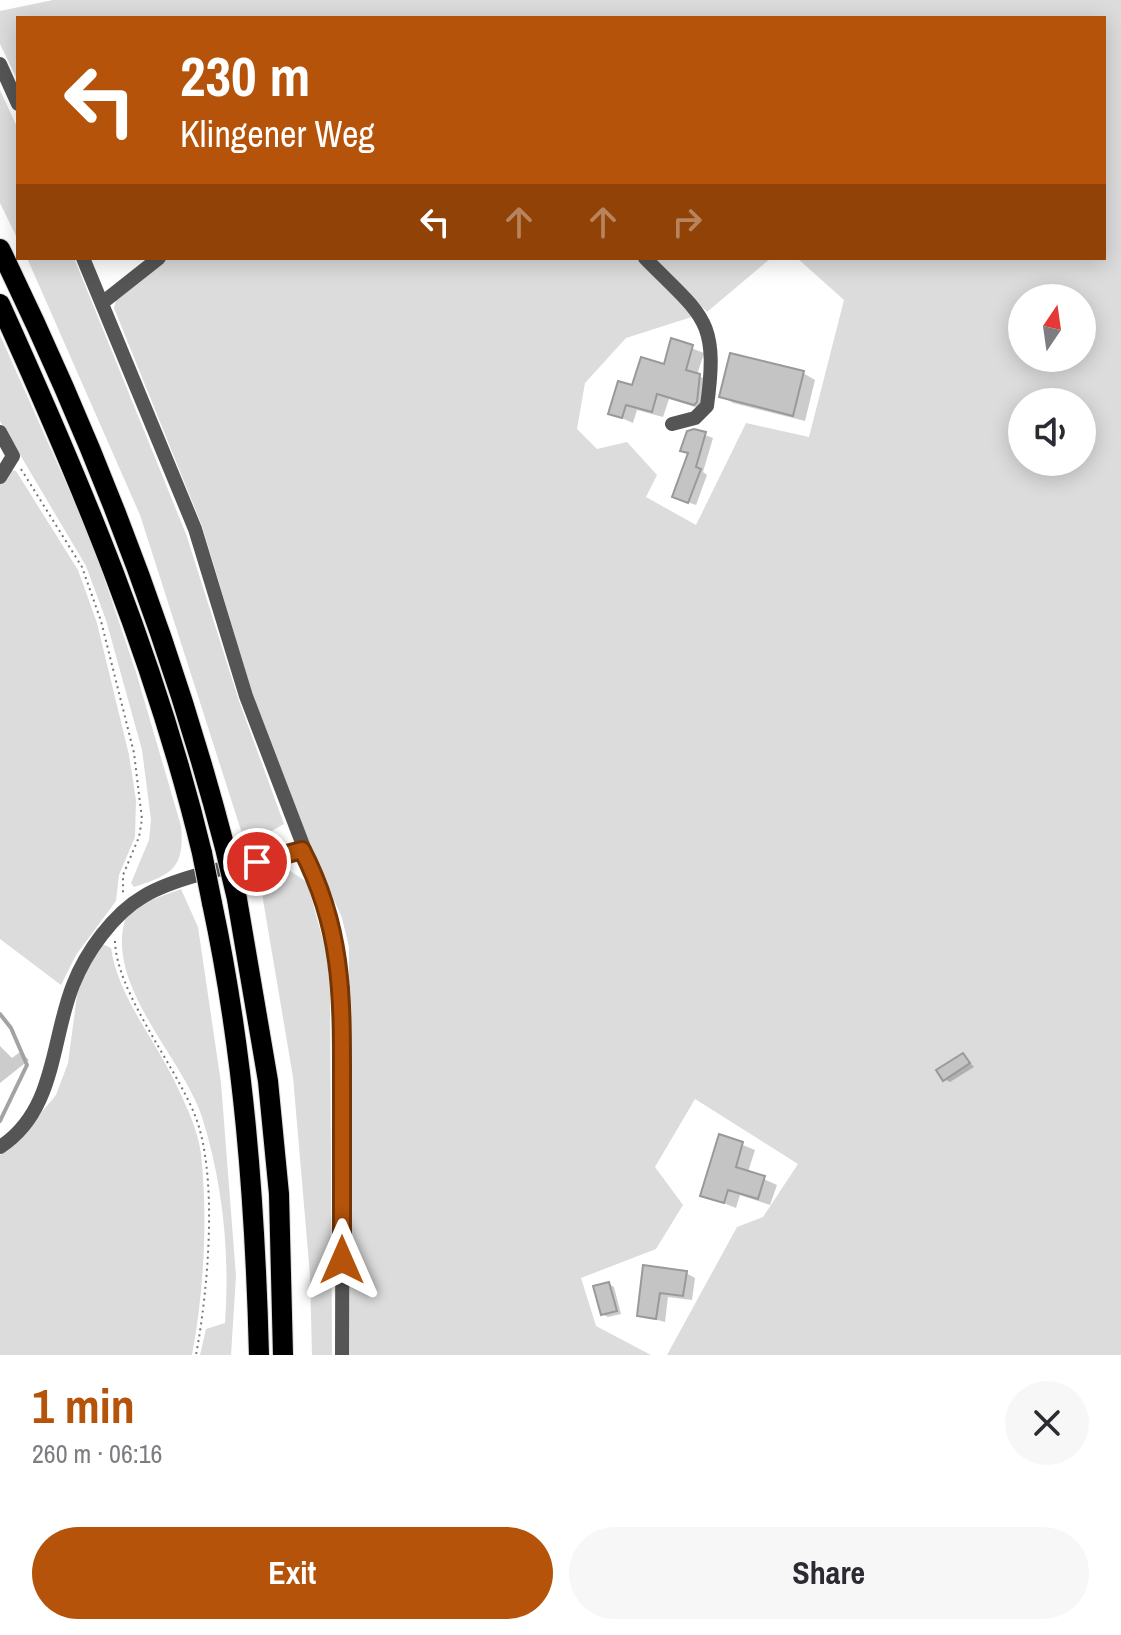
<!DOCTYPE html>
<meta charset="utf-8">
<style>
body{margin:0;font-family:"Archivo Narrow",sans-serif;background:#f7f7f7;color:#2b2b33;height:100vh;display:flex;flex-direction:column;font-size:30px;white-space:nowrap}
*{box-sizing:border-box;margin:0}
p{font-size:26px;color:#7c7c81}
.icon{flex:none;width:44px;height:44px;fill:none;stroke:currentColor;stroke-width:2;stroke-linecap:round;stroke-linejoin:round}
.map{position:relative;height:1355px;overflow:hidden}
.sheet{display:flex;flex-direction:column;background:#fff;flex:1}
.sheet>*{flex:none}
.guide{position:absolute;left:16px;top:16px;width:1090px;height:244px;border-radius:0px;box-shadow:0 4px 20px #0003;background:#b45309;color:#fff;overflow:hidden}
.needle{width:52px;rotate:13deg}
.tools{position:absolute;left:1008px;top:284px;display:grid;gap:16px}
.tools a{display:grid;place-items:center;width:88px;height:88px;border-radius:50%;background:#fff;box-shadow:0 4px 20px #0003;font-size:40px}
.pin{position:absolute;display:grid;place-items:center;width:68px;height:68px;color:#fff;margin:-34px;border:4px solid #fff;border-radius:50%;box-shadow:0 2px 8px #0007}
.me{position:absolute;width:88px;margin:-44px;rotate:0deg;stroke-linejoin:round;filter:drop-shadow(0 0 6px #0008)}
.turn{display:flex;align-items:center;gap:28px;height:168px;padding:0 32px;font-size:36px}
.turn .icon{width:104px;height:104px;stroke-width:2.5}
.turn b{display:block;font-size:56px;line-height:68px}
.lanes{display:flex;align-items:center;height:76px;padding:0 32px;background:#0003;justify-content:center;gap:40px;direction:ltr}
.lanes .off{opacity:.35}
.round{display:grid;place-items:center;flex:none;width:84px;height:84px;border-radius:42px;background:#f7f7f7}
.headline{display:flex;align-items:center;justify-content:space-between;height:136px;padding:0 32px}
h1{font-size:48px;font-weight:700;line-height:60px;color:#b45309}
.button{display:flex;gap:16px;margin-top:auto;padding:16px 32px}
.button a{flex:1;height:92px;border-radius:48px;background:#b45309;color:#fff;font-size:32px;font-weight:700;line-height:92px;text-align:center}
.button a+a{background:#f7f7f7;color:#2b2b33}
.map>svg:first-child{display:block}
</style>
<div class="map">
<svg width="1121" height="1355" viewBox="0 0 1121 1355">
<rect width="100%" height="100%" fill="#fff"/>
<path fill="#dcdcdc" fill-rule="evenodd" d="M53 0H1121V1355H667L737 1227 763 1217 798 1164 695 1099 655 1167 683 1205 656 1249 581 1278 596 1326 651 1355H349V947L342 918 310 845 252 692 202 526 114 308 116 300 166 258H637L695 316 626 338 585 383 577 429 597 449 627 442 657 475 646 497 696 525 746 423 809 437 844 300 797 258H1104V18H18V81L0 44V11ZM1022 298H1082V358H1022ZM1022 402H1082V462H1022Z
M0 90 18 129V240L0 203Z
M27 258H74L186 534 239 701 284 824 246 846 140 515Z
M654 258H771L707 312Z
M0 335 90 537 136 672 181 826C185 868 172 875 134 887L131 883 149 840 151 820 142 750 106 620 86 566 0 421Z
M10 470 16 471 78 570 97 623 129 755 136 800 135 837 119 875 116 901 76 955 61 985 0 939V481Z
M284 867 307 882 327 955 330 992 332 1355H312L310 1275 293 1077 258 870Z
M181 889 198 927 221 1083 236 1276 231 1355H200L206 1329 225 1323C230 1254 223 1184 202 1117 182 1056 103 984 126 917L146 902Z
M105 945 111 948C118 996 153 1037 174 1080 185 1103 198 1129 201 1154 208 1219 204 1291 192 1355H0V1155L15 1144 56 1095 68 1063 78 988 99 946Z"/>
<path fill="#0003" d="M673 341 704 353 697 375 711 382 705 410 669 399 663 417 637 410 633 423 610 413 634 388 665 366Z
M803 373 815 380 805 421 733 403 721 396Z
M694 431 713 438 703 472 707 475 696 505 681 500 690 454 683 450Z
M0 1046 12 1058 20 1052 29 1060 0 1083Z
M963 1055 974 1067 950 1082 944 1079Z
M721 1136 755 1150 748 1172 777 1185 770 1205 740 1195 736 1208 703 1195Z
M645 1268 686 1273 695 1278 692 1300 668 1297 665 1322 639 1315Z
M609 1284 614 1287 621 1314 608 1317 602 1314Z"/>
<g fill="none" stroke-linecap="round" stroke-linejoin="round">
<path stroke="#a3a3a3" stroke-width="4" d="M0 1014 11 1028 27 1065 0 1121"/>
</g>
<path fill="#c4c4c4" stroke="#999" stroke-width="2" d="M671 338 693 345 686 370 700 374 697 402 694 405 657 394 652 412 626 405 622 418 608 414 618 381 632 385 641 357 664 364Z
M730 353 804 371 793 416 719 397Z
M694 429 706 432 696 467 701 469 688 503 672 497 688 453 680 451 687 431Z
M963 1053 970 1063 943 1081 936 1070Z
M719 1134 743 1142 736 1167 765 1176 758 1199 728 1190 724 1203 700 1196Z
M643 1265 687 1271 683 1296 660 1293 656 1319 637 1316Z
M609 1282 617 1311 601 1315 593 1286Z"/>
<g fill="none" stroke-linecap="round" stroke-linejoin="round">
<g stroke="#dbdbdb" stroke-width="22">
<path id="highway" d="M0 249C94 442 171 640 225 848
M0 304C81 483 156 661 202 853
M237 899 268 1081 279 1194 283 1355
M212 903C244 1053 255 1202 259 1355"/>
</g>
<path stroke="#777" stroke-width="2" stroke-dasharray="2 4" stroke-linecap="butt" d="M21 469 82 567 101 621 134 753 142 819 139 837 123 875V894
M115 941C116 991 174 1064 194 1113 219 1172 208 1291 196 1355"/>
<path stroke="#555" stroke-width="14" d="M0 64 18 104
M83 258 195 529 246 696 332 921 343 991 342 1355
M645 258C703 317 719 318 707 406L695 418 672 424
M102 303 159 258
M0 432 13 456 0 477
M0 1147C56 1111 51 1040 73 985 86 952 113 914 144 896 183 873 257 862 302 850"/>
<use href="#highway" stroke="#000" stroke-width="20"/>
<g stroke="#dbdbdb" stroke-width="22" stroke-linecap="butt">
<path id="highway-bridge" d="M225 848 237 899
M202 853 212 903"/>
</g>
<use href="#highway-bridge" stroke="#000" stroke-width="20"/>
</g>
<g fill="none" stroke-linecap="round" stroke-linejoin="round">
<g stroke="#753606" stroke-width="20">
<path id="route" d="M257 862 302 850C344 931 342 1000 342 1089 342 1146 342 1203 342 1260"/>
</g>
<use href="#route" stroke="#b45309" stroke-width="14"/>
</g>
</svg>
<div class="tools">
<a><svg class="needle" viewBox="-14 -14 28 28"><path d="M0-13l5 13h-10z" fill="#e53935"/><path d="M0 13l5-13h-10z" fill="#7c7c81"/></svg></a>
<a><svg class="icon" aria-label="sound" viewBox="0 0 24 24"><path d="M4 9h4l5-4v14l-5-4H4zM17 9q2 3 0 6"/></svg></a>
</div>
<div class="pin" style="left:257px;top:862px;background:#d93025"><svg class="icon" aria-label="arrive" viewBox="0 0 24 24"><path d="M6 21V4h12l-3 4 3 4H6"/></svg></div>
<svg class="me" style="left:342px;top:1260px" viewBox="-20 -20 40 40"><path d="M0-17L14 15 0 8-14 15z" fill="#b45309" stroke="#fff" stroke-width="4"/></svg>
<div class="guide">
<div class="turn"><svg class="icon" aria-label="left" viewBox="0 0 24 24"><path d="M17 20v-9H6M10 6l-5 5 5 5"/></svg><div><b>230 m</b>Klingener Weg</div></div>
<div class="lanes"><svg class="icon" aria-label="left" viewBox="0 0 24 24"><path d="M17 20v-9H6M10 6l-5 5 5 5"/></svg><svg class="icon off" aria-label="ahead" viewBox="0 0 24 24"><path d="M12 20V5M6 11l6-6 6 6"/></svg><svg class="icon off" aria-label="ahead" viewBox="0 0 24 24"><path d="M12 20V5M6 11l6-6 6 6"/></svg><svg class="icon off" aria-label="right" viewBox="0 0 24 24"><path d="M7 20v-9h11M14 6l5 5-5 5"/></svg></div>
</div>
</div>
<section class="sheet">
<div class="headline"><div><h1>1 min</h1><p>260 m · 06:16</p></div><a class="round"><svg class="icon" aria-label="close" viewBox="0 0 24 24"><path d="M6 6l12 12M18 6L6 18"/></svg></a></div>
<div class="button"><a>Exit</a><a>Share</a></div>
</section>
